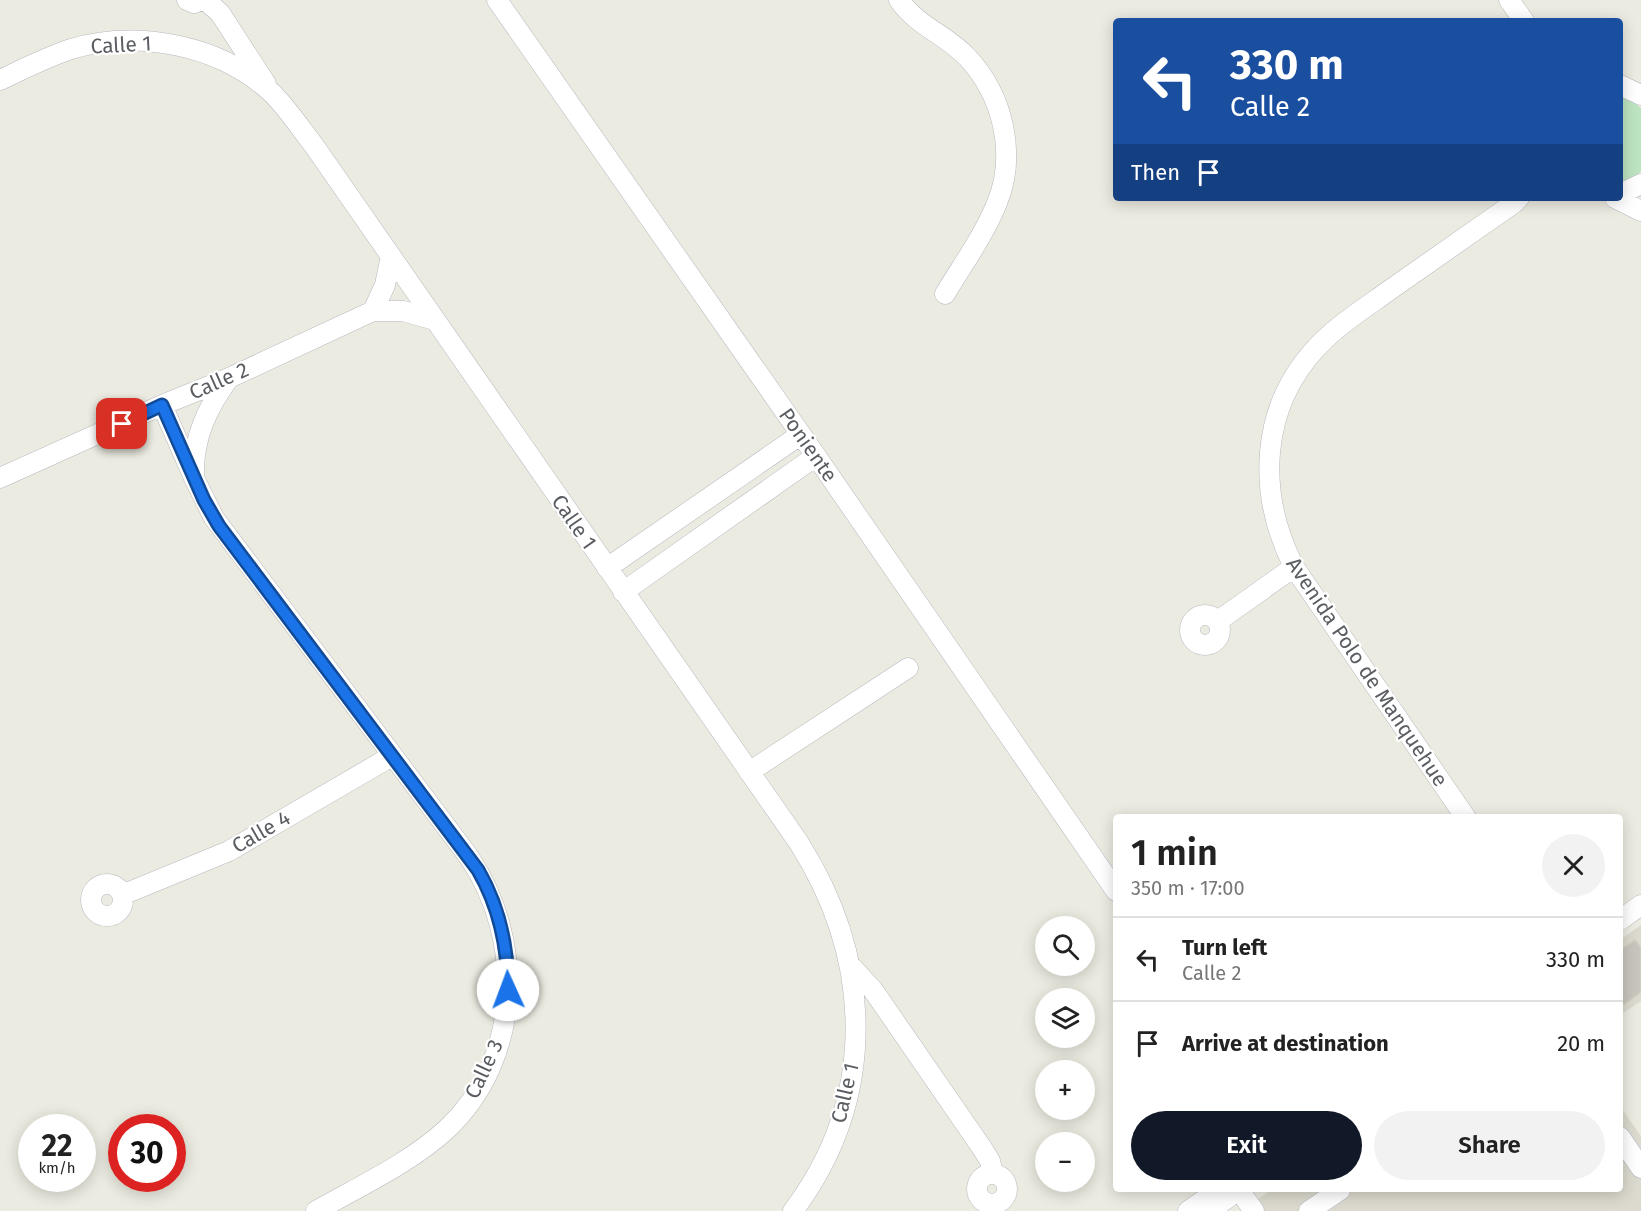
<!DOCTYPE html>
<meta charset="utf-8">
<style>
body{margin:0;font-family:"Fira Sans",sans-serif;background:#f2f2f2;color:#222;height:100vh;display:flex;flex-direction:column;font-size:22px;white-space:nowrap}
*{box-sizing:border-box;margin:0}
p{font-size:20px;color:#767676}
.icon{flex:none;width:33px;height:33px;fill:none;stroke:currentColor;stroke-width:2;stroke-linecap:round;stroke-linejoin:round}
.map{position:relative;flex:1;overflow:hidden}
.sheet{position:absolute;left:1113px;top:814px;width:510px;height:378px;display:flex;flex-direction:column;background:#fff;border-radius:6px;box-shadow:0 3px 15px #0003}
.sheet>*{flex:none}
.top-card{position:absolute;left:1113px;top:18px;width:510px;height:183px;border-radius:6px;box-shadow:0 3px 15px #0003;background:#1a4fa0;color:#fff;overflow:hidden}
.fabs{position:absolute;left:1035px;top:916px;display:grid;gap:12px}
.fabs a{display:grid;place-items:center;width:60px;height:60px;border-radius:50%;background:#fff;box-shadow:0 3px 15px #0003;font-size:30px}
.speed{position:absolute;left:18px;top:1114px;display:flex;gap:12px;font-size:30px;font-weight:700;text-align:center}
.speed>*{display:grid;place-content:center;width:78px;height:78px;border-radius:50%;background:#fff;box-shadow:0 3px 15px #0003;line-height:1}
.speed small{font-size:15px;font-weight:400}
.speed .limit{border:9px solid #d22;background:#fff;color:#111}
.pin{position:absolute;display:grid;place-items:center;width:51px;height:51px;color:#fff;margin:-26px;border-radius:12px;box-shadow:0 3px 9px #0006}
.me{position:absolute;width:66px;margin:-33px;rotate:358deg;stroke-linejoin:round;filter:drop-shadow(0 0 4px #0008)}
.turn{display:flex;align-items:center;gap:21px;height:126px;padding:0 18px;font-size:27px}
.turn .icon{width:78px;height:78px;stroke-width:2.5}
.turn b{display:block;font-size:42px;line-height:51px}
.then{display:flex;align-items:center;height:57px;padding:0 18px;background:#0003;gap:12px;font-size:22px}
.round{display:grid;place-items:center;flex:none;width:63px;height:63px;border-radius:32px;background:#f2f2f2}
.headline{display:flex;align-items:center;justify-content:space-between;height:102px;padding:0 18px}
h1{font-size:36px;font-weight:600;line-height:45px}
.button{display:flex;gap:12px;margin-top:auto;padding:12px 18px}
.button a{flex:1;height:69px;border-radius:36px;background:#111827;color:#fff;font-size:24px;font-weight:600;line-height:69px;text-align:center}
.button a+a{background:#f2f2f2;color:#222}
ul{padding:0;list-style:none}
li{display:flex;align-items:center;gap:18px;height:84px;padding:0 18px;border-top:2px solid #e0e0e0}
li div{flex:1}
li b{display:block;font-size:22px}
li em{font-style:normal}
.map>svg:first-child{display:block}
</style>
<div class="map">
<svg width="1641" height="1211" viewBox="0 0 1641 1211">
<rect width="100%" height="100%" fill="#ecebe1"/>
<path fill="#dcdacf" d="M1641 925V1001L1620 1015V940Z
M1620 1106 1641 1136V1211H1241L1271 1190H1620Z"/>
<path fill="#bde4c0" d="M1620 95 1625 96 1641 108V171L1636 177 1620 185Z"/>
<path fill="#c8c5be" stroke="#d1cdbf" stroke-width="1.5" d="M1635 940 1641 948V992L1620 1007V951Z"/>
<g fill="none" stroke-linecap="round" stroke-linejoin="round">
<g stroke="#b7b8be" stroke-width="21">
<path id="minor" d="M187 0 194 3 201 0
M205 0 220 13 266 84
M497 0 816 456 1116 891
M899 0C918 27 947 35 968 58 1003 96 1017 154 997 203 984 235 963 264 945 294
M1509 0 1524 21
M0 80C23 69 47 57 71 49 138 29 220 45 272 93 288 109 301 129 315 147L799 843C873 960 878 1098 793 1211
M1620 85 1641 95
M1620 194 1641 184
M1615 198 1641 211
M373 311 385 285 391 256
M162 405 194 478 214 518 469 857C525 940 522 1058 447 1129 410 1163 360 1186 316 1211
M194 475C193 438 207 408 229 378
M0 478 162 405 229 378 373 311H403L435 320
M607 568 800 435
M623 592 816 456
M1190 630a15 15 0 1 1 30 0a15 15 0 1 1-30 0Z
M1218 621 1294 567
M749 772 908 668
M1466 818 1294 567C1257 494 1259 408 1318 346 1340 323 1368 306 1394 287 1434 259 1474 231 1514 203L1519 198
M91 900a16 16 0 1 1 32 0a16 16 0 1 1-32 0Z
M122 895 229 851 392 756
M1620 920 1641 905
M850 965 873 990 982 1148 990 1161 993 1174
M1620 1137 1641 1168
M977 1189a15 15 0 1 1 30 0a15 15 0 1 1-30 0Z
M1239 1190 1254 1211
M1188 1211 1217 1191
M1209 1211 1239 1190
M1309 1211 1340 1190"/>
</g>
<use href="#minor" stroke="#fff" stroke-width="20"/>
</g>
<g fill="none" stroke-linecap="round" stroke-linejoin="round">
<g stroke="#114b97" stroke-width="15">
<path id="route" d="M122 424 162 405 204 500 219 526 478 870C500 908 508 947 508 990"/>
</g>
<use href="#route" stroke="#1a73e8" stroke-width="10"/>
</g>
<g text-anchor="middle" stroke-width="4.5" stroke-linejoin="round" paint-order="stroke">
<g font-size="21" fill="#5a5d62" stroke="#fff">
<text transform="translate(121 45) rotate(-3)" y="7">Calle 1</text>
<text transform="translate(219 381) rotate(-24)" y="7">Calle 2</text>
<text transform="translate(808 445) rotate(55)" y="7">Poniente</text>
<text transform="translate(574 522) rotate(55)" y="7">Calle 1</text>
<text transform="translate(1367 672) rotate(56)" y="7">Avenida Polo de Manquehue</text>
<text transform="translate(261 832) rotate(-30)" y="7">Calle 4</text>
<text transform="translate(484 1069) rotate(-65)" y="7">Calle 3</text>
<text transform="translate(845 1093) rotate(-77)" y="7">Calle 1</text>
</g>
</g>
</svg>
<div class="fabs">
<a><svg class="icon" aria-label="search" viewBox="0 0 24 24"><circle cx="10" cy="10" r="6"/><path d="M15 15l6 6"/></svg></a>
<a><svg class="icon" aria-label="layers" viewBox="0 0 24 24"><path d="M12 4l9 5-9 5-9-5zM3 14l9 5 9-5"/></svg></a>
<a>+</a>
<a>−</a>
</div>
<div class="speed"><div>22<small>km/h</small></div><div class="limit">30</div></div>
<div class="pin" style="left:122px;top:424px;background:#d93025"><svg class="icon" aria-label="arrive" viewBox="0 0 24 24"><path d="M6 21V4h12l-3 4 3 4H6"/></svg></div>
<svg class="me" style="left:508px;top:990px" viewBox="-20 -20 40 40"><circle r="19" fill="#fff"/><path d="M0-13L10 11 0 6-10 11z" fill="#1a73e8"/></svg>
<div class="top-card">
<div class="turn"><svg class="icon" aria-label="left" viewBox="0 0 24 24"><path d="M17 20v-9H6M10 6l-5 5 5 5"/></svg><div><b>330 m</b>Calle 2</div></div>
<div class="then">Then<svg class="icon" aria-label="arrive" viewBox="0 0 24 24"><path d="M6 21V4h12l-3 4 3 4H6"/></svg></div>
</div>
<section class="sheet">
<div class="headline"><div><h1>1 min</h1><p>350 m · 17:00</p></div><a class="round"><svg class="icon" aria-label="close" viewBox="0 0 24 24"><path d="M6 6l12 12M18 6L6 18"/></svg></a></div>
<ul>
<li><svg class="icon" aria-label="left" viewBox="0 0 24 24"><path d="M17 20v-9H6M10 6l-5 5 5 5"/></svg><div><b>Turn left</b><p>Calle 2</p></div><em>330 m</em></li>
<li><svg class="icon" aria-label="arrive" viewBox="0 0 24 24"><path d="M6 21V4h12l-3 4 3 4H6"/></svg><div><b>Arrive at destination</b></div><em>20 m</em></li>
</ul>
<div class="button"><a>Exit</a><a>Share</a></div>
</section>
</div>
